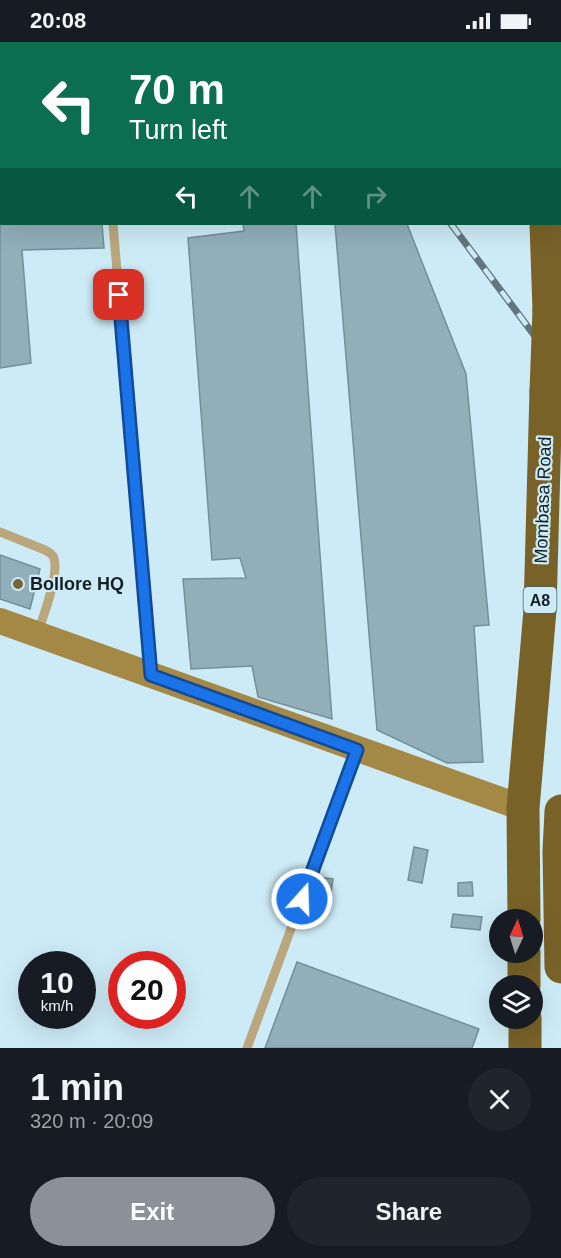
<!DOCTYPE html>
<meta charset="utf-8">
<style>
body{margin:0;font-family:Arial,sans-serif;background:#20242c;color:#f1f3f6;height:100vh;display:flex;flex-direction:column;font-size:22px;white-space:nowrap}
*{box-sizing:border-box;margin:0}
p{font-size:20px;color:#9ea1a6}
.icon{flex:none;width:33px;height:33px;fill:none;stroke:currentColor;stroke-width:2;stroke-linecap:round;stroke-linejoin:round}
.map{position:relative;height:1006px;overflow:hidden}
.details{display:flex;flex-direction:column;background:#171b24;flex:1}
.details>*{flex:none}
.guide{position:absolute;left:0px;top:0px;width:561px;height:183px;box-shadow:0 6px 24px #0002;background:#0b6e4f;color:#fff;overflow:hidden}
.needle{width:39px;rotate:4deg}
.tools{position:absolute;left:489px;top:867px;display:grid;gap:12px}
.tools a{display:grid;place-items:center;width:54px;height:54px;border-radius:50%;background:#171b24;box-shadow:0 6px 24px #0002;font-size:30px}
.speed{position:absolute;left:18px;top:909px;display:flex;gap:12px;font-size:30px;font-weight:700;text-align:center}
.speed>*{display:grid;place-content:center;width:78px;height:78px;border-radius:50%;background:#171b24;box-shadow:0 6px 24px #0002;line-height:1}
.speed small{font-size:15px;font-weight:400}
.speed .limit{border:9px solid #d22;background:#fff;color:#111}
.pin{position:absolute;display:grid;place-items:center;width:51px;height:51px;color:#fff;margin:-26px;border-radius:12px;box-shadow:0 3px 9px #0006}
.me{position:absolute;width:66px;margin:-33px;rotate:20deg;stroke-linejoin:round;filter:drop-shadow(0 0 4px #0008)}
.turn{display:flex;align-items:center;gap:21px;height:126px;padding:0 30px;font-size:27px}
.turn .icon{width:78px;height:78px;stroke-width:2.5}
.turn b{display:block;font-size:42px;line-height:51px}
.lanes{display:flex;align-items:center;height:57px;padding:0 30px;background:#0003;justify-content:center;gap:30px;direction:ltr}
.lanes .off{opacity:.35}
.round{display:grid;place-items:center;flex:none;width:63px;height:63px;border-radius:32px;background:#20242c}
.overview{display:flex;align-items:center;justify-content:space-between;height:102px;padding:0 30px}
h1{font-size:36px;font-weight:700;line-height:45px}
.cta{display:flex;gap:12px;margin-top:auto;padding:12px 30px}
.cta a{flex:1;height:69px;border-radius:36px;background:#8c9099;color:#fff;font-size:24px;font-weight:700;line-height:69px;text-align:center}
.cta a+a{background:#20242c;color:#f1f3f6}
.status{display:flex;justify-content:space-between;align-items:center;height:42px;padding:0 30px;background:#171b24;direction:ltr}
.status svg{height:16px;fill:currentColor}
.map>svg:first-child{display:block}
</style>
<div class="status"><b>20:08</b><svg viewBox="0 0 49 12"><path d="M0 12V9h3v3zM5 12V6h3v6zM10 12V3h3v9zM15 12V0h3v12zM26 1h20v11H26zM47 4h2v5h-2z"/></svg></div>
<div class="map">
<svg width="561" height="1006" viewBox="0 0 561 1006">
<rect width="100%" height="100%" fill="#cdebf6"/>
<path fill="#92afb9" stroke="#738f99" stroke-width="1.5" d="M0 0 86 2H2V182H102L104 206 22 208 31 321 0 326Z
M232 0H267L268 2H214Z
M243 182H296L332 677 258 655 252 624 191 627 183 537 246 536 240 516 212 518 188 196 244 189Z
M335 182H407L466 332 489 583 474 584 483 720 447 721 377 688Z
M0 513 40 527 30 567 0 557Z
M414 805 428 808 422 841 408 838Z
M318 835 333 837 329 864 314 861Z
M472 840 473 854H458V841Z
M453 872 482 875 480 888 451 885Z
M297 920 479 987 472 1006H265Z"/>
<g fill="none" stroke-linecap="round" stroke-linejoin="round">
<path stroke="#baa77d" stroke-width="9" d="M97 0V2
M113 182 151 631
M0 490 45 508C48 510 51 511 53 514 61 528 43 575 38 590
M247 1006 357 708"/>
<path stroke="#a48846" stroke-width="26" d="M0 579 523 766"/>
<path stroke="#796228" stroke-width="33" d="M520 0V2
M555 0V2
M560 25 561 34
M546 182 549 268
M561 769 559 809 561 925
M524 878 523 766 540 568 546 349
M524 910V944
M525 976V1006"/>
<g stroke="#63767d" stroke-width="7">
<path id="rail" d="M329 0 330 2
M451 182 561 329"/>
</g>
<use href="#rail" stroke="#cdebf6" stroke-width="4.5" stroke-dasharray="14" stroke-linecap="butt"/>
<path stroke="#796228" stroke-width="33" d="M546 349 549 268"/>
</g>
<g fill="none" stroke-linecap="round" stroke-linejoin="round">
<g stroke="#114b97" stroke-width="15">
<path id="route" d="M119 253 151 633 357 708 302 857"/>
</g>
<use href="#route" stroke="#1a73e8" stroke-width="10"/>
</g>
<circle fill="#796433" stroke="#cdebf6" stroke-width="2" cx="18" cy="542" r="6"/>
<g text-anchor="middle" stroke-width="4.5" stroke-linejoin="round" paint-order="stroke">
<rect fill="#cdebf6" stroke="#4c5d63" stroke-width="1.5" x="523.5" y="545" width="33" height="26" rx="4.5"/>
<g font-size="16" font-weight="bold" fill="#152024">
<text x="540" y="564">A8</text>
</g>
<g font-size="18" fill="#152024" stroke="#cdebf6">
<text transform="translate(543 458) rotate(-88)" y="6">Mombasa Road</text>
</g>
<g font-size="18" font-weight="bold" fill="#152024" stroke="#cdebf6" text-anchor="start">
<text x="30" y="548">Bollore HQ</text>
</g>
</g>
</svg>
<div class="tools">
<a><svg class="needle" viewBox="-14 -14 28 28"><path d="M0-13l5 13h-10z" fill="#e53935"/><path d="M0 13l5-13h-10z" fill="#9ea1a6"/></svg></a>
<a><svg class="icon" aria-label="layers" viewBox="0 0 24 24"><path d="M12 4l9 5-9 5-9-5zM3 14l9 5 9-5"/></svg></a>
</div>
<div class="speed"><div>10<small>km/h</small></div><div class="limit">20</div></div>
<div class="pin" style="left:119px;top:253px;background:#d93025"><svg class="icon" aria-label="arrive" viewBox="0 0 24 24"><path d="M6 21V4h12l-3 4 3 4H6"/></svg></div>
<svg class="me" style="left:302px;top:857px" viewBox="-20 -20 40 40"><circle r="17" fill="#1a73e8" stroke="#fff" stroke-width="3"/><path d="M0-11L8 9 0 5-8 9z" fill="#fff"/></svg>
<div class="guide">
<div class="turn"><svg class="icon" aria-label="left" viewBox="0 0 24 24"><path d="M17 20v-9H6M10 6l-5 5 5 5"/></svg><div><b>70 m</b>Turn left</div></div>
<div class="lanes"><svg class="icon" aria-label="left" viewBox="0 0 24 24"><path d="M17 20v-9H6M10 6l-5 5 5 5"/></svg><svg class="icon off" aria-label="ahead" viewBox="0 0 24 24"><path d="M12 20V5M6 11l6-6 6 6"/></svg><svg class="icon off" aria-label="ahead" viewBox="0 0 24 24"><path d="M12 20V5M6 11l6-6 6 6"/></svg><svg class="icon off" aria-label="right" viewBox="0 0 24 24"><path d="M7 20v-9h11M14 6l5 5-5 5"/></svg></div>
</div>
</div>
<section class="details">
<div class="overview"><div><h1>1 min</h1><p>320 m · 20:09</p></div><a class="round"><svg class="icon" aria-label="close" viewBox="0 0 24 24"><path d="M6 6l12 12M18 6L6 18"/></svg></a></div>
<div class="cta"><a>Exit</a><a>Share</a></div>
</section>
